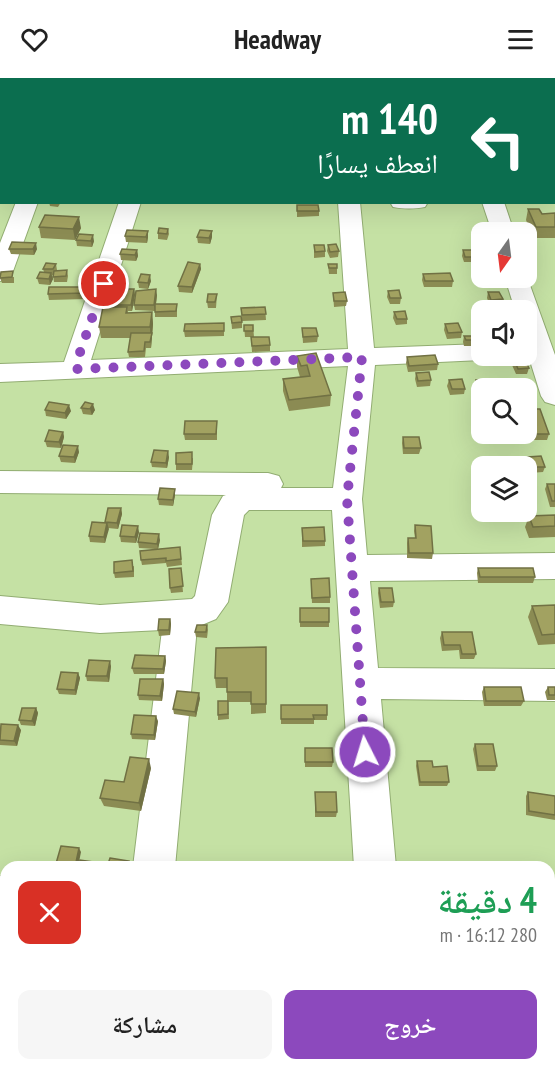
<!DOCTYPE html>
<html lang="ar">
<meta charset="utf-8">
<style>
body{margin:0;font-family:"PT Sans Narrow","Noto Naskh Arabic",sans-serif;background:#f6f6f6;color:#222;direction:rtl;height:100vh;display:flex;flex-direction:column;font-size:22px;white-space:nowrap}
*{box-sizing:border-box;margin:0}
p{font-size:20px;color:#767676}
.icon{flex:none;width:33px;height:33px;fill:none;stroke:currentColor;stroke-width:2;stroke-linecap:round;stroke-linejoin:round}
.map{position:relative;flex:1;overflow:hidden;direction:ltr}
.details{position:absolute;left:0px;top:783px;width:555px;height:210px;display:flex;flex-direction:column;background:#fff;border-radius:18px 18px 0 0;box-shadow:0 6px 24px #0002;direction:rtl}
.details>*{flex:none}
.banner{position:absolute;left:0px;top:0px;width:555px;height:126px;box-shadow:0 6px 24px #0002;direction:rtl;background:#0b6e4f;color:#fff;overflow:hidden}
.needle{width:39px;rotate:194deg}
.tools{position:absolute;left:471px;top:144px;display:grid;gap:12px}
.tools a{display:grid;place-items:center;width:66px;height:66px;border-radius:12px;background:#fff;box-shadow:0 6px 24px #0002;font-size:30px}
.pin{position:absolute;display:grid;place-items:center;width:51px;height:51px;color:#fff;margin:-26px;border:3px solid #fff;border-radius:50%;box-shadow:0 2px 6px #0007}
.me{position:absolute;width:66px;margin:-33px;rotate:355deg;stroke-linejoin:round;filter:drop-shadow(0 0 4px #0008)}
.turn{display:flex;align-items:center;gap:21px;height:126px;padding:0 18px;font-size:27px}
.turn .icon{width:78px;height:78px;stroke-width:2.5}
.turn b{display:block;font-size:42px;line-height:51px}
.round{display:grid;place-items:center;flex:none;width:63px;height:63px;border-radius:12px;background:#f6f6f6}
.head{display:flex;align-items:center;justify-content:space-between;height:102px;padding:0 18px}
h1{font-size:36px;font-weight:600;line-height:45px;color:#1e9e55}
.cta{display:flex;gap:12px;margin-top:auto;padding:12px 18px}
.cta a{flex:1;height:69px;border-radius:12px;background:#8c49bd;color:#fff;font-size:24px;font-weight:600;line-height:69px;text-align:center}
.cta a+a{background:#f6f6f6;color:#222}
header{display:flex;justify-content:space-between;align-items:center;height:78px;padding:0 18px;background:#fff;font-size:27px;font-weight:600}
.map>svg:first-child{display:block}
</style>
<header><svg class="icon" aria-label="menu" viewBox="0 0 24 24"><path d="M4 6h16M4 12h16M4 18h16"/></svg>Headway<svg class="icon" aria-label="heart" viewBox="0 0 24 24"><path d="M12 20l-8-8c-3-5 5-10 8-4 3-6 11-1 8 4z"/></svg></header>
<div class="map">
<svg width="555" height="993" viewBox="0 0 555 993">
<rect width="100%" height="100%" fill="#c5e1a4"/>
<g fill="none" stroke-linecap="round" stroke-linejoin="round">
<g stroke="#92ad72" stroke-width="2">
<path id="minor" d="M295 0H476L477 2H296Z
M537 0H555V5L554 2H536Z
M0 102H2V114H0Z
M554 111H555V125L554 124Z
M16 124H38L12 196 9 201 0 203V165Z
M119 124H141L91 282 348 271 338 124H360L374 270 482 266V278H493L482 282 375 287 362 421 367 477 555 475V501L370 503 378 590 555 591V623L381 621 396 789H354L332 432H249L244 437 228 524 216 541 197 549 175 789H133L162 552 100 555 0 546V518L100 527 192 521 195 518 212 437 223 418 226 417 0 415V393L268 395 279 398 283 406 281 410H333L348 288 0 304V286L64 284Z
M390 124H428L425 129C414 131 404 131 393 129Z
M482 124H504L514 154H492Z
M526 196 555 277V327L545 324 541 318 526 270V232H515L505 200H526Z
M0 798 6 799V841L0 840Z
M412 987H460L461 993H413Z"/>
</g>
<use href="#minor" fill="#fff" fill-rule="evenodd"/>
</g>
<path fill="#8b8b53" d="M49 124H61L58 129 50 128Z
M297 127 319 133V138L297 139Z
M528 131 542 136 555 135V160H533L526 142Z
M39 149 81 150 75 162 41 160Z
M168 151 169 156 167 162 158 161V155Z
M125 158 148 159 147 165 126 164Z
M480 158H482V170L479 164Z
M197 159H212L210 166 198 165Z
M76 162 94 163 92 169 77 168Z
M314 167 325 173V179L314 180Z
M328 167 339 173 338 179 330 180 327 173Z
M9 171H37L34 177 11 176Z
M137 172 138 178 136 183 121 182 120 176Z
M463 172 475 179 474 184H464L462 178Z
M476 176H482V196H479L475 181Z
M56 186 57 192H67L68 198 67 204H54L53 197H52L53 201 50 207 39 206 37 200 44 194 43 191Z
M200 186 201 191 192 215 179 214 178 208Z
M328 186 337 190V196H329Z
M423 196 453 203 452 209H424L422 202Z
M14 199V205H2L0 200Z
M151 203 148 211 139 210 138 204Z
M86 209 88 215 87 221 49 222 48 216Z
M134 211 135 217 132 233H128V235L152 234 153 246 151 270H146L145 279H129L128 274 130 260H101L99 249 104 227Z
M388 213 401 220 400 226H390L387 219Z
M488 214 503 221 501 227 490 228 487 220Z
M333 215 347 223 346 228 334 229Z
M217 216 216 230H208L207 224Z
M157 217 156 226 177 232V239H155V233L135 232 134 227Z
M265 229 266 242 242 243V250L232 251 231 239 242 242 241 230Z
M394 234 407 241V246L396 247 393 240Z
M224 245V258L185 259 184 253Z
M445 246 462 254 461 260 447 261 444 252Z
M244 247H253L254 259H245Z
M302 250 318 258 317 264 303 265Z
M464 258 476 262 475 268H464L463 264Z
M251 259 270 267V273L252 274Z
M316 275 331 317 330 328 289 333 283 313V301L300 299 297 289V278Z
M407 279 438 286 437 292 408 294 406 285Z
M514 281 529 290 527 296H516L512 287Z
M416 295 431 302 430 308 417 309 415 301Z
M449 302 465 311 464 316 450 317 447 308Z
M476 302 482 310V318H479L475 308Z
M81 330 95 332 92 337 83 336Z
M526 331 549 356 547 362H531L526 347Z
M45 332 71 333 66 341 46 338Z
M217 349V362H185L184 356Z
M63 354 64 359 61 370 47 369 45 363Z
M403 359 421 370 419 376H403L402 365Z
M79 374 75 385 61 384 59 378Z
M169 379 167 390 152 389 151 384Z
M528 379 545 389 543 394 530 395 526 384Z
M193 380 192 392H176V386Z
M526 397 530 406 528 412H526Z
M478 399H482V414H479L477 404Z
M547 406H555V429H550L545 411Z
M175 417 173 428 159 427 158 421Z
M121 430 122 436 118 451 108 450 105 465 90 464 89 458Z
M555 437V459L529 460 525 449 529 438Z
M415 447 433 475 432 481 407 480V465L408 460H415L414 453Z
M302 450 325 463V468L302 469Z
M139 454 136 465 121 464 120 458Z
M160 462 158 471 180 469 182 487 167 489 166 485 142 487 141 482 155 471 139 470 138 464Z
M134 488V499L115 500 114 495Z
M181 490 183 514 171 515 170 510Z
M478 490 535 499 533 505H478L477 495Z
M311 506 330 519V525H312Z
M379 510 394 524 393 529 380 530 378 515Z
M555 527V566L538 567 528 539 532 528Z
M300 530 329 544V549H300Z
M170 541 171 546 170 557 159 558 158 552Z
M207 547 208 552 207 560 196 559 195 554Z
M442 554 476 576 474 581H460L459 572 442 573 440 560Z
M266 569V635L251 636V624H228L229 641 218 642V637L227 623V610H216L215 600Z
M165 578 166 583 164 596H134L132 590Z
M111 588 109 604 87 603 86 598Z
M78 595 80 600 76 617 59 616 57 611Z
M163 601 164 606 162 623 139 622 138 617Z
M484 609 524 623 521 628H484L482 614Z
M548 609H555V622H547L545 614Z
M200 620 196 639 174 636 173 631Z
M281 627 327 637V642H314V646H281Z
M36 630 38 635 35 648 21 647 19 642Z
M158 643 155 662 132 661 131 656Z
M0 650 21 652 17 668 0 667Z
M475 666 497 688 495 693H477L473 671Z
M305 670 333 684 332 689H305Z
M417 683 433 689 449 704 447 708H419L416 688Z
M151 690 141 733 104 728 100 720 124 704Z
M315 714 337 734 336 739H315Z
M528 714 555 718V742L526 737V718Z
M151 987H190L153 989Z"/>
<path fill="#717144" d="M79 139 81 150 75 162 73 151Z
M148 153V159L147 165 146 159Z
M212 153V159L210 166 209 160Z
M93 157 94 163 92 169 91 163Z
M36 165 37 171 34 177 33 171Z
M137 172 138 178 136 183 135 177Z
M200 186 201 191 192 215V209Z
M51 195 53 201 50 207 49 201Z
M150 197 151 203 148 211V205Z
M134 211 135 217 132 233 131 227Z
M156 211 157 217 155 233 154 227Z
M152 234 153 246 151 270 150 249Z
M93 326 95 332 92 337 90 331Z
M69 327 71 333 66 341 65 335Z
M63 354 64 359 61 370 59 364Z
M78 368 79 374 75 385 74 379Z
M168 373 169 379 167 390 166 385Z
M175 411V417L173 428V422Z
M121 430 122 436 118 451 117 445Z
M107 445 109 451 105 465 104 459Z
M138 448 139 454 136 465 135 459Z
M159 456 160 462 158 471 157 466Z
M170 541 171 546 170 557 169 552Z
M165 578 166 583 164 596 163 591Z
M110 583 111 588 109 604 107 598Z
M78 595 80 600 76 617 75 612Z
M163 601 164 606 162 623 160 618Z
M199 615 200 620 196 639 195 634Z
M36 630 38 635 35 648 32 643Z
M156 638 158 643 155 662 154 657Z
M18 647 21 652 17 668 14 663Z
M149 681 151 690 141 733 139 725Z
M79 770 81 774 78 789H75Z"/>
<path fill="#a2a261" stroke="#717144" stroke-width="1.5" d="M238 0H264L271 1V2H237Z
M297 127H318L319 133H297Z
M528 131H539L542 136 555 135V149H536Z
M45 137 79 139 73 151 39 149Z
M159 150 168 151 167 156 158 155Z
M127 152 148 153 146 159 125 158Z
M200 152 212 153 209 160 197 159Z
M79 156 93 157 91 163 76 162Z
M12 164 36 165 33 171H9Z
M336 166 339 173 330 174 328 167Z
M314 167H324L325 173 315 174Z
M122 171 137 172 135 177 120 176Z
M463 172H473L475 179H465Z
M476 176H482V190H480Z
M188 184 200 186 192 209 178 208Z
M46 185 56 186 53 191H43Z
M328 186H337V190H329Z
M67 192 66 198 53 199 54 193Z
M13 193 12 199 0 200 1 194Z
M40 194 51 195 49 201 37 200Z
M450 195 453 203H425L423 196Z
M141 196 150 197 148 205 138 204Z
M49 209H86L85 215 48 216Z
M107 211H134L131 227H104Z
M156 211 154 227H134L136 213Z
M399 212 401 220H390L388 213Z
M345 214 347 223H334L333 215Z
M488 214H499L503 221 491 222Z
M208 216H217L215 224H207Z
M155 226H177L176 233 155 234Z
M103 229H127L126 235 152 234 150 249H99Z
M265 229 266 236 242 237 241 230Z
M405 233 407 241H397L394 234Z
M241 238 242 244 232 245 231 239Z
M224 245V253H184L185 246Z
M458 245 462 254 448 255 445 246Z
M244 247H253V253H244Z
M302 250H316L318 258 303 259Z
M131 255H152L150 264H145L144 273 128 274Z
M464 258H475L476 262H466Z
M251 259H269L270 267 252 268Z
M316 275 331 317 289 322 283 301 310 298 307 287 301 288 297 278Z
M435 277 438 286 409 288 407 279Z
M524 280 529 290 518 291 514 281Z
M429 294 431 302 418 303 416 295Z
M462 301 465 311H452L449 302Z
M476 302H489L492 310H482V312H480Z
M49 324 69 327 65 335 45 332Z
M85 324 93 326 90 331 81 330Z
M526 331H540L549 356H533L526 336Z
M185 343H217L216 356H184Z
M49 352 63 354 59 364 45 363Z
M403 359H419L421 370H404Z
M63 367 78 368 74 379 59 378Z
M154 372 168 373 166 385 151 384Z
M192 374V386H176V375Z
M541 378 545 389H532L528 379Z
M526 397H527L530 406 526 407Z
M478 399H482V408H481Z
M547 406H555V423H552Z
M160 410 175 411 173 422 158 421Z
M108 430H121L117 445 105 444Z
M555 437V448L533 449 529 438Z
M92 444 107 445 104 459 89 458Z
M122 447 138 448 135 459 120 458Z
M415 447 431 448 433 475H409L408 460H416Z
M324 449 325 463H303L302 450Z
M140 455 159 456 157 466 138 464Z
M180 469 181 481 166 483V480L141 482 140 473Z
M132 482 133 493 114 495V484Z
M181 490 183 508 170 510 169 491Z
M478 490H533L535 499H480Z
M329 500 330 519 312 520 311 501Z
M379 510H392L394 524H381Z
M555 527V556L542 557 532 528Z
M300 530H329V544H300Z
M159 541H170L169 552H158Z
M197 547H207L206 554H195Z
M442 554H472L476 576H462L460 567H444Z
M266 569V626H251V614H227V600H215L216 570Z
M135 577 165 578 163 591 132 590Z
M89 582 110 583 107 598H86Z
M61 594 78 595 75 612 57 611Z
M140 601H163L160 618 138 617Z
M484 609H521L524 623H486Z
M548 609H555V617H549Z
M177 613 199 615 195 634 173 631Z
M218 623H228V636L218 637Z
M281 627H327V637H313L314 641H281Z
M22 630H36L32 643 19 642Z
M134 637 156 638 154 657 131 656Z
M1 646 18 647 14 663 0 662Z
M475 666H493L497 688H478Z
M305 670H332L333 684H305Z
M130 679 149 681 139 725 100 720 105 702 124 704Z
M417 683H432L433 689 447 688 449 704H420Z
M315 714H336L337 734H316Z
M528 714 555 718V737L529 733Z
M61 768 79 770 75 789H55Z
M110 780 129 783 127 789H78L80 782 108 786Z
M304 987H330V993H304Z"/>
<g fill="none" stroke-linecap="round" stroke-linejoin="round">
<path stroke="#8c49bd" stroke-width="10" stroke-dasharray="0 18" d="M104 206 78 280 77 291 362 279 347 421 365 674"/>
</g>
</svg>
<div class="tools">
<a><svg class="needle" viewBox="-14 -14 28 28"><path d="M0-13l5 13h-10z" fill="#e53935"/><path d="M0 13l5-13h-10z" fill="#767676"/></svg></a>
<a><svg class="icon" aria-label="sound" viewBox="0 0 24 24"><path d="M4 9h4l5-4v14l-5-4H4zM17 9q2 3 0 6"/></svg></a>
<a><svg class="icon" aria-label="search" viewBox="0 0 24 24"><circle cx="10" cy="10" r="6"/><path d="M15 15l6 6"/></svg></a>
<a><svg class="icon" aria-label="layers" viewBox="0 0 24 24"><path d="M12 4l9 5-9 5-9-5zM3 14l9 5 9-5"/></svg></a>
</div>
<div class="pin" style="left:104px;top:206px;background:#d93025"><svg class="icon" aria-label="arrive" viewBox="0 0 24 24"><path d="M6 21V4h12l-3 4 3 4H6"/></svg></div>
<svg class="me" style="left:365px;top:674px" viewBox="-20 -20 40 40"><circle r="17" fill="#8c49bd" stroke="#fff" stroke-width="3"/><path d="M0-11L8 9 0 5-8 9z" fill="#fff"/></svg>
<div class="banner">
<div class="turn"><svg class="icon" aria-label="left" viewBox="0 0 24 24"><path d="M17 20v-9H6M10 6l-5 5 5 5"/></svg><div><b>140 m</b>انعطف يسارًا</div></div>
</div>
<section class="details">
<div class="head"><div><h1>4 دقيقة</h1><p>280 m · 16:12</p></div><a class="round" style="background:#d93025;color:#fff"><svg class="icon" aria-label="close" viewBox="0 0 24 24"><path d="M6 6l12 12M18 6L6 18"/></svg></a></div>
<div class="cta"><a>خروج</a><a>مشاركة</a></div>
</section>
</div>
